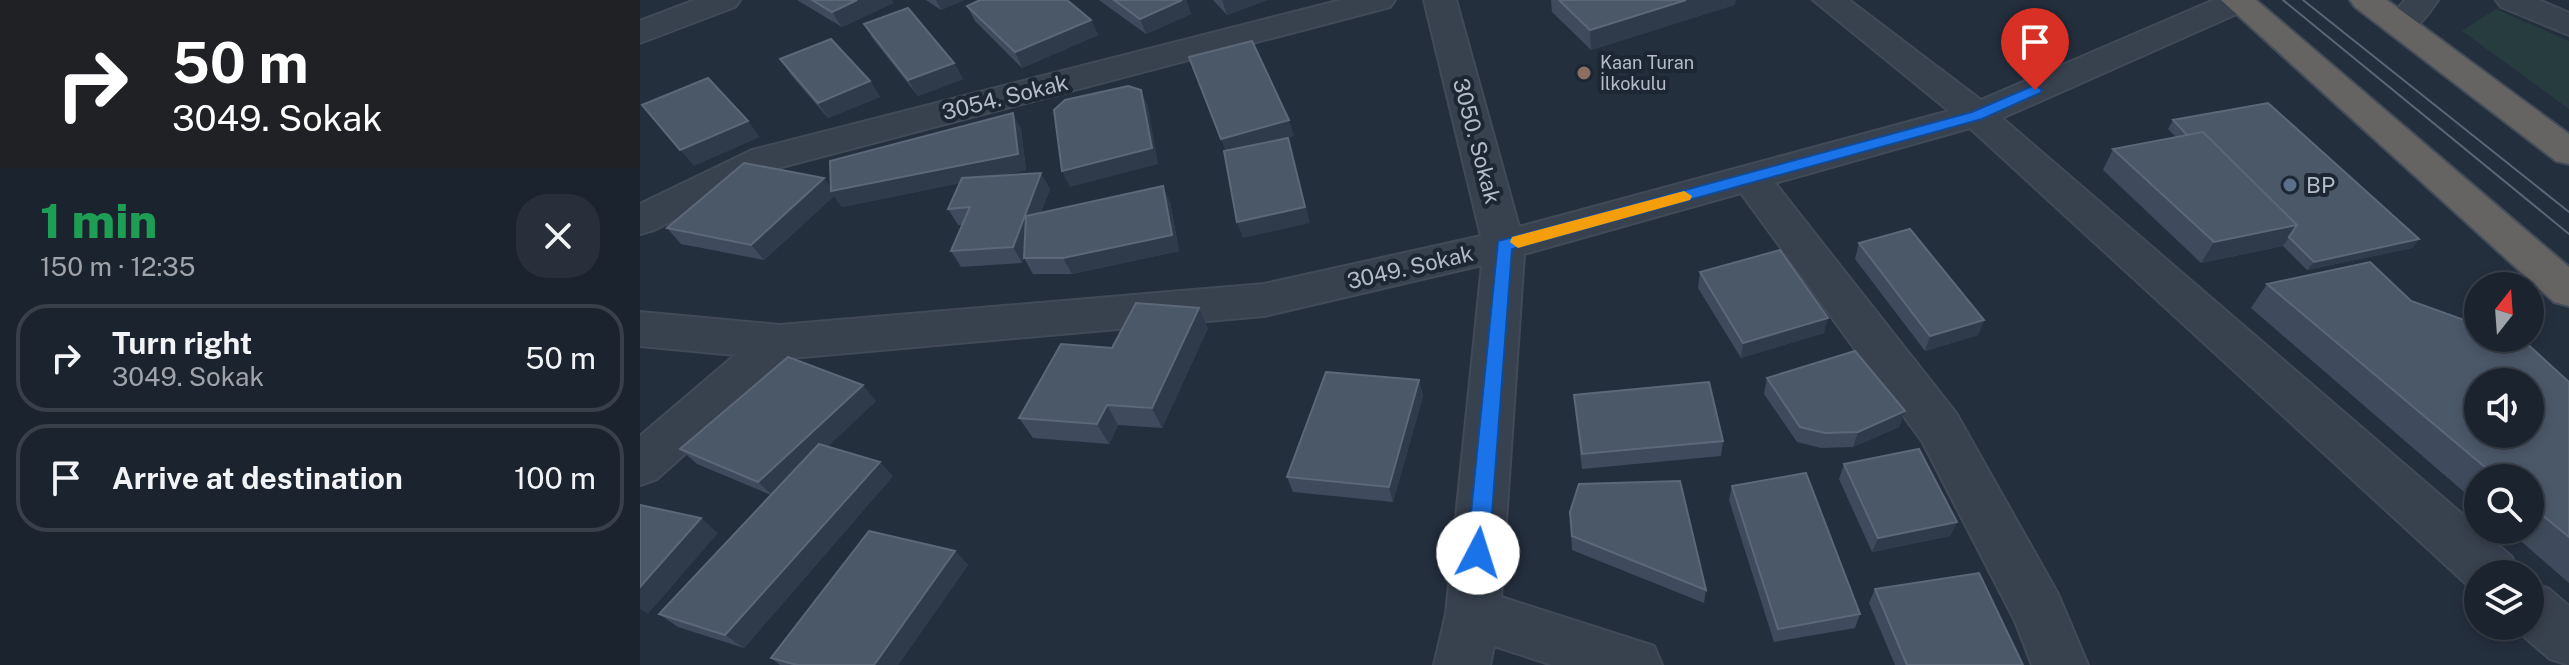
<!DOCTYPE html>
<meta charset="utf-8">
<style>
body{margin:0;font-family:"Public Sans",sans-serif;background:#282f3a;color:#f1f3f6;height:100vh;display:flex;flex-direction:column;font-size:30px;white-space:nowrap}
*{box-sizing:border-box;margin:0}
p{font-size:26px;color:#a0a4aa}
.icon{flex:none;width:44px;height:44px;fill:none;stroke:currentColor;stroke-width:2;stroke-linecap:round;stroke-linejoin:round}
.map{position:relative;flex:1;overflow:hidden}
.sheet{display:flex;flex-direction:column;background:#1b232e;width:640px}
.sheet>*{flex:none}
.hud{background:#202124;color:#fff;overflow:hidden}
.needle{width:52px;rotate:17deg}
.tools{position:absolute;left:1824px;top:272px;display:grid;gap:16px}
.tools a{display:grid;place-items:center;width:80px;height:80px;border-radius:50%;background:#1b232e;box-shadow:0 4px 12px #0003,0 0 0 2px #39404a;font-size:40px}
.pin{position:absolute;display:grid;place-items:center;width:68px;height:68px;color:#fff;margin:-82px -34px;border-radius:50% 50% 50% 0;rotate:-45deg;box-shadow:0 0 8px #0007}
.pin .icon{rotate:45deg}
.me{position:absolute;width:88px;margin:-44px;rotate:5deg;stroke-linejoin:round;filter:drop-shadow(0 0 6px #0008)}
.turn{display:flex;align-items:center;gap:28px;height:168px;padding:0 40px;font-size:36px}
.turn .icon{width:104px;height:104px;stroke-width:2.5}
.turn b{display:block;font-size:56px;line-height:68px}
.round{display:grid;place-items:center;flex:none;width:84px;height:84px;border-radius:32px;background:#282f3a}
.summary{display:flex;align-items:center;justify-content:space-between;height:136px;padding:0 40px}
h1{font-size:48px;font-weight:800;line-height:60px;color:#1e9e55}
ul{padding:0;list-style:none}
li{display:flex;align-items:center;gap:24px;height:108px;margin:0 16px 12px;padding:0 24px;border:4px solid #39404a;border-radius:32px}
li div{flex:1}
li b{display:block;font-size:30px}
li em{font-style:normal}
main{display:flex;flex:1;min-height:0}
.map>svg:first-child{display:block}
</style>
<main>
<section class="sheet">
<div class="hud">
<div class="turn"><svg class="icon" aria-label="right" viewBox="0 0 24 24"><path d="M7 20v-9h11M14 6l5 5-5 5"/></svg><div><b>50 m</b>3049. Sokak</div></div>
</div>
<div class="summary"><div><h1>1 min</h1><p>150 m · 12:35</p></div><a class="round"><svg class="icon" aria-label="close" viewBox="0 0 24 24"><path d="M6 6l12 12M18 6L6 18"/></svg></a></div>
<ul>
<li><svg class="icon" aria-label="right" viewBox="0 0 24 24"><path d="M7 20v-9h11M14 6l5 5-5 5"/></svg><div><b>Turn right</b><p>3049. Sokak</p></div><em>50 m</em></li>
<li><svg class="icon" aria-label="arrive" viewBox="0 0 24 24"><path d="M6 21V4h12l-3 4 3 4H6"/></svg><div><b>Arrive at destination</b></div><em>100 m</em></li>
</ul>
</section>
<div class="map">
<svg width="1929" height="665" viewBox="0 0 1929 665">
<rect width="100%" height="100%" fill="#242f3e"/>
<path fill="#263c3f" d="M1856 9 1929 41V109L1822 31Z"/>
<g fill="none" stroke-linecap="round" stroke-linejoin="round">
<g stroke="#414a57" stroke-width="4">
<path id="minor" d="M55 0H100L95 7 0 43V21Z
M701 0H755L750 7 138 168 14 230 0 234V204L112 150Z
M784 0H816L879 227 1309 111 1173 0H1209L1341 100 1574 0H1614L1610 8 1362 118 1872 557 1879 574H1838V592L1834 591 1330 128 1135 183 1316 413 1418 594 1448 665H1392L1375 621 1282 441 1101 193 884 254 861 597 1014 646 1022 665H912L854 646 850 665H794L806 614 842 265 624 316 151 358 17 479 0 485V436L95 355 0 346V312L140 325 624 284 841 236Z
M1765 0H1798C1785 19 1773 38 1748 32L1744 25Z
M1856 0H1899L1929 13V35L1861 7Z
M1890 582 1909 589 1929 606V665L1910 659 1872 626H1890Z"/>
</g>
<g stroke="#434c59" stroke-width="4">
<path id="trunk" d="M1581 0H1616L1929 267V306L1914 302Z
M1710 0H1747L1929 134V164L1916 161 1715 7Z"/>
</g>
<use href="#minor" fill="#38414e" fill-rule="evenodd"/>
<use href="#trunk" fill="#656462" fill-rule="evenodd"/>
<path stroke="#5a6575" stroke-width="2" d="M1643 0 1929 234
M1663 0 1929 212"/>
</g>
<path fill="#3f4b5c" d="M157 0H252L253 3 202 27Z
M286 0H324L301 10Z
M459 0H546L551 14 506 34Z
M573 0H627L587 15Z
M911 0H1096L1094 5 951 50 912 12Z
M327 6 451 20 458 35 382 68 335 21Z
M224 24 314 63 323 79 278 96 233 39Z
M140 59 230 81 240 97 188 118 151 75Z
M1533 120 1779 239 1772 248 1667 270 1643 246 1561 263 1463 170 1473 149 1536 137 1528 129Z
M381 129 386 170 357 176 410 189 401 212 530 202 539 251 432 274H393L384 258 382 263 321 267 311 251 323 225H318L308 209 320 183 202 207 194 196 124 260 41 244 27 228 191 187Z
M1219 243 1344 320 1338 335 1285 351 1215 259Z
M1060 272 1184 333 1101 358 1058 288Z
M1627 284 1771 301 1929 382V583L1868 530H1890V478H1838V504L1611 308Z
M568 328 522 428 478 425 469 444 393 438 379 418 472 348Z
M1127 378 1265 411 1259 427 1213 447 1181 448 1157 442 1124 394Z
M779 380 783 396 753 502 653 492 647 477Z
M934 395 1083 441 1081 456 942 469 935 410Z
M236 401 187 447 253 476 104 648 38 627 19 614 131 495 57 464 40 449Z
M1204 464 1317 522 1310 536 1232 552 1199 479Z
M1092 486 1220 614 1215 628 1134 642 1089 500Z
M930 512 1066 590 1064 603 932 550Z
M315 551 328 565 258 665H140L131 658Z
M1235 589 1383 665H1255L1229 603Z"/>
<path fill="#2f3b4b" d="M217 0H252L253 3 202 27 192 12Z
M296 0H324L301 10Z
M542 0H546L551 14 506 34 500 19Z
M582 0H627L587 15Z
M1046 0H1096L1094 5 951 50 950 30Z
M451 20 458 35 382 68 375 52Z
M314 63 323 79 278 96 268 80Z
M230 81 240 97 188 118 178 103Z
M501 90 508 106 518 164 430 187 422 171Z
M373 113 381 129 386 170 202 207 194 196 124 260 111 245 184 178 193 191Z
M649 120 654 136 587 155 581 139Z
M108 121 120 137 54 166 40 150Z
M652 154 670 223 603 238 597 222Z
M401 173 410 189 382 263 373 247Z
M523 186 530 202 539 251 432 274 423 258Z
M1657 225 1643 246 1561 263 1574 242Z
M1779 239 1772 248 1667 270 1674 262Z
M559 308 568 328 522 428 512 408Z
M1188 318 1184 333 1101 358 1103 343Z
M1344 320 1338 335 1285 351 1290 336Z
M779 380 783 396 753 502 749 487Z
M223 385 236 401 134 497 118 482Z
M467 405 478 425 469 444 457 424Z
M1265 411 1259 427 1213 447 1218 432Z
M240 462 253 476 104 648 85 635Z
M61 518 78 533 8 614 0 609V587Z
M1317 522 1310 536 1232 552 1238 538Z
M315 551 328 565 258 665H234Z"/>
<path fill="#4b5868" stroke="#5c6777" stroke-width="2" fill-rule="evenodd" d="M172 0H217L192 12Z
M340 0H427L451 20 375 52 327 6Z
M474 0H542L500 19Z
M919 0H1046L950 30Z
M268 8 314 63 268 80 224 24Z
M191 39 230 81 178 103 140 59Z
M612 41 649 120 581 139 549 57Z
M68 78 108 121 40 150 2 105Z
M488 86 501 90 512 148 422 171 414 110 425 100Z
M1628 103 1779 239 1674 262 1649 237 1657 225 1563 132 1547 135 1533 120Z
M373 113 378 154 191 191 190 161Z
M1563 132 1657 225 1574 242 1473 149Z
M648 138 665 207 597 222 584 151Z
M104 163 184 178 111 245 27 228Z
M401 173 373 247 311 251 330 207 308 209 322 178Z
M523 186 532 235 423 258H384L386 216Z
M1270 229 1344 320 1290 336 1219 243Z
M1140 250 1188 318 1103 343 1060 272Z
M1730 262 1771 301 1838 325V338H1875L1884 341 1929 382V537L1890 505V478H1858L1627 284ZM1838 382H1890V434H1838Z
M496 303 559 308 512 408 467 405 457 424 379 418 421 344 472 348Z
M1215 351 1265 411 1218 432 1185 433 1160 427 1127 378Z
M148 357 223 385 118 482 40 449Z
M686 372 779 380 749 487 647 477Z
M1069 382 1083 441 942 454 934 395Z
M179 444 240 462 85 635 19 614Z
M1279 449 1317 522 1238 538 1204 464Z
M1166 473 1220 614 1138 629 1092 486Z
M1040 481 1066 590 932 536 930 512 939 484Z
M0 505 61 518 0 587Z
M229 531 315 551 234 665H157L131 658Z
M1339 573 1383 665H1267L1235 589Z"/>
<path fill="#1a73e8" stroke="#114b97" stroke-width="2" d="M1395 85 1402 90 1400 93 1342 119 872 249 849 553 846 559 838 562 831 559 827 553 858 241 1332 112Z"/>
<path fill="#f59e0b" d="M1044 191 1052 196 1050 200 878 248 870 242 872 237Z"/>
<circle fill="#8d6e63" stroke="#1d2633" stroke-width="3" cx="944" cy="73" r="8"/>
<circle fill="#5c6f8a" stroke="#1d2633" stroke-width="3" cx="1650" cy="185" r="8"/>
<g text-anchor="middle" stroke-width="8" stroke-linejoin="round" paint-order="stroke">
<g font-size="18" fill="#b4bcc9" stroke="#1d2633" text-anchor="start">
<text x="960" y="69">Kaan Turan<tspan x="960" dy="21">İlkokulu</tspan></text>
</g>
<g font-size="22" fill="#b4bcc9" stroke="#1d2633">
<text transform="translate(365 97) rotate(-14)" y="8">3054. Sokak</text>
<text transform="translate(837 141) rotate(75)" y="8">3050. Sokak</text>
<text transform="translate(770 267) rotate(-13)" y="8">3049. Sokak</text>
</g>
<g font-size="22" fill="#b4bcc9" stroke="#1d2633" text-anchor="start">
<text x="1666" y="193">BP</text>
</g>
</g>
</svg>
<div class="tools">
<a><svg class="needle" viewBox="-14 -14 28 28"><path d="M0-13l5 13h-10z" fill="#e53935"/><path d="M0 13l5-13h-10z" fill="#a0a4aa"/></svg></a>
<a><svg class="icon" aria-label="sound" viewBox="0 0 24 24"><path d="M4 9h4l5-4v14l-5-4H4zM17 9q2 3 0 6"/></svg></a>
<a><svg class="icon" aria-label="search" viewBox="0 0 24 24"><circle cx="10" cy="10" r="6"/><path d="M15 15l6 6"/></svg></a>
<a><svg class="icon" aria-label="layers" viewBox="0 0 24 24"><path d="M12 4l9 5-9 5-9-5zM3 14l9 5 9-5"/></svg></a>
</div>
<div class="pin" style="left:1395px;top:90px;background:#d93025"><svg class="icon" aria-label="arrive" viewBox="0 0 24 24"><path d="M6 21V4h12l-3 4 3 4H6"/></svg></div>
<svg class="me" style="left:838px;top:553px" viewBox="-20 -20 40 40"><circle r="19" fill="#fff"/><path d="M0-13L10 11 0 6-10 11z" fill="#1a73e8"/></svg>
</div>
</main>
